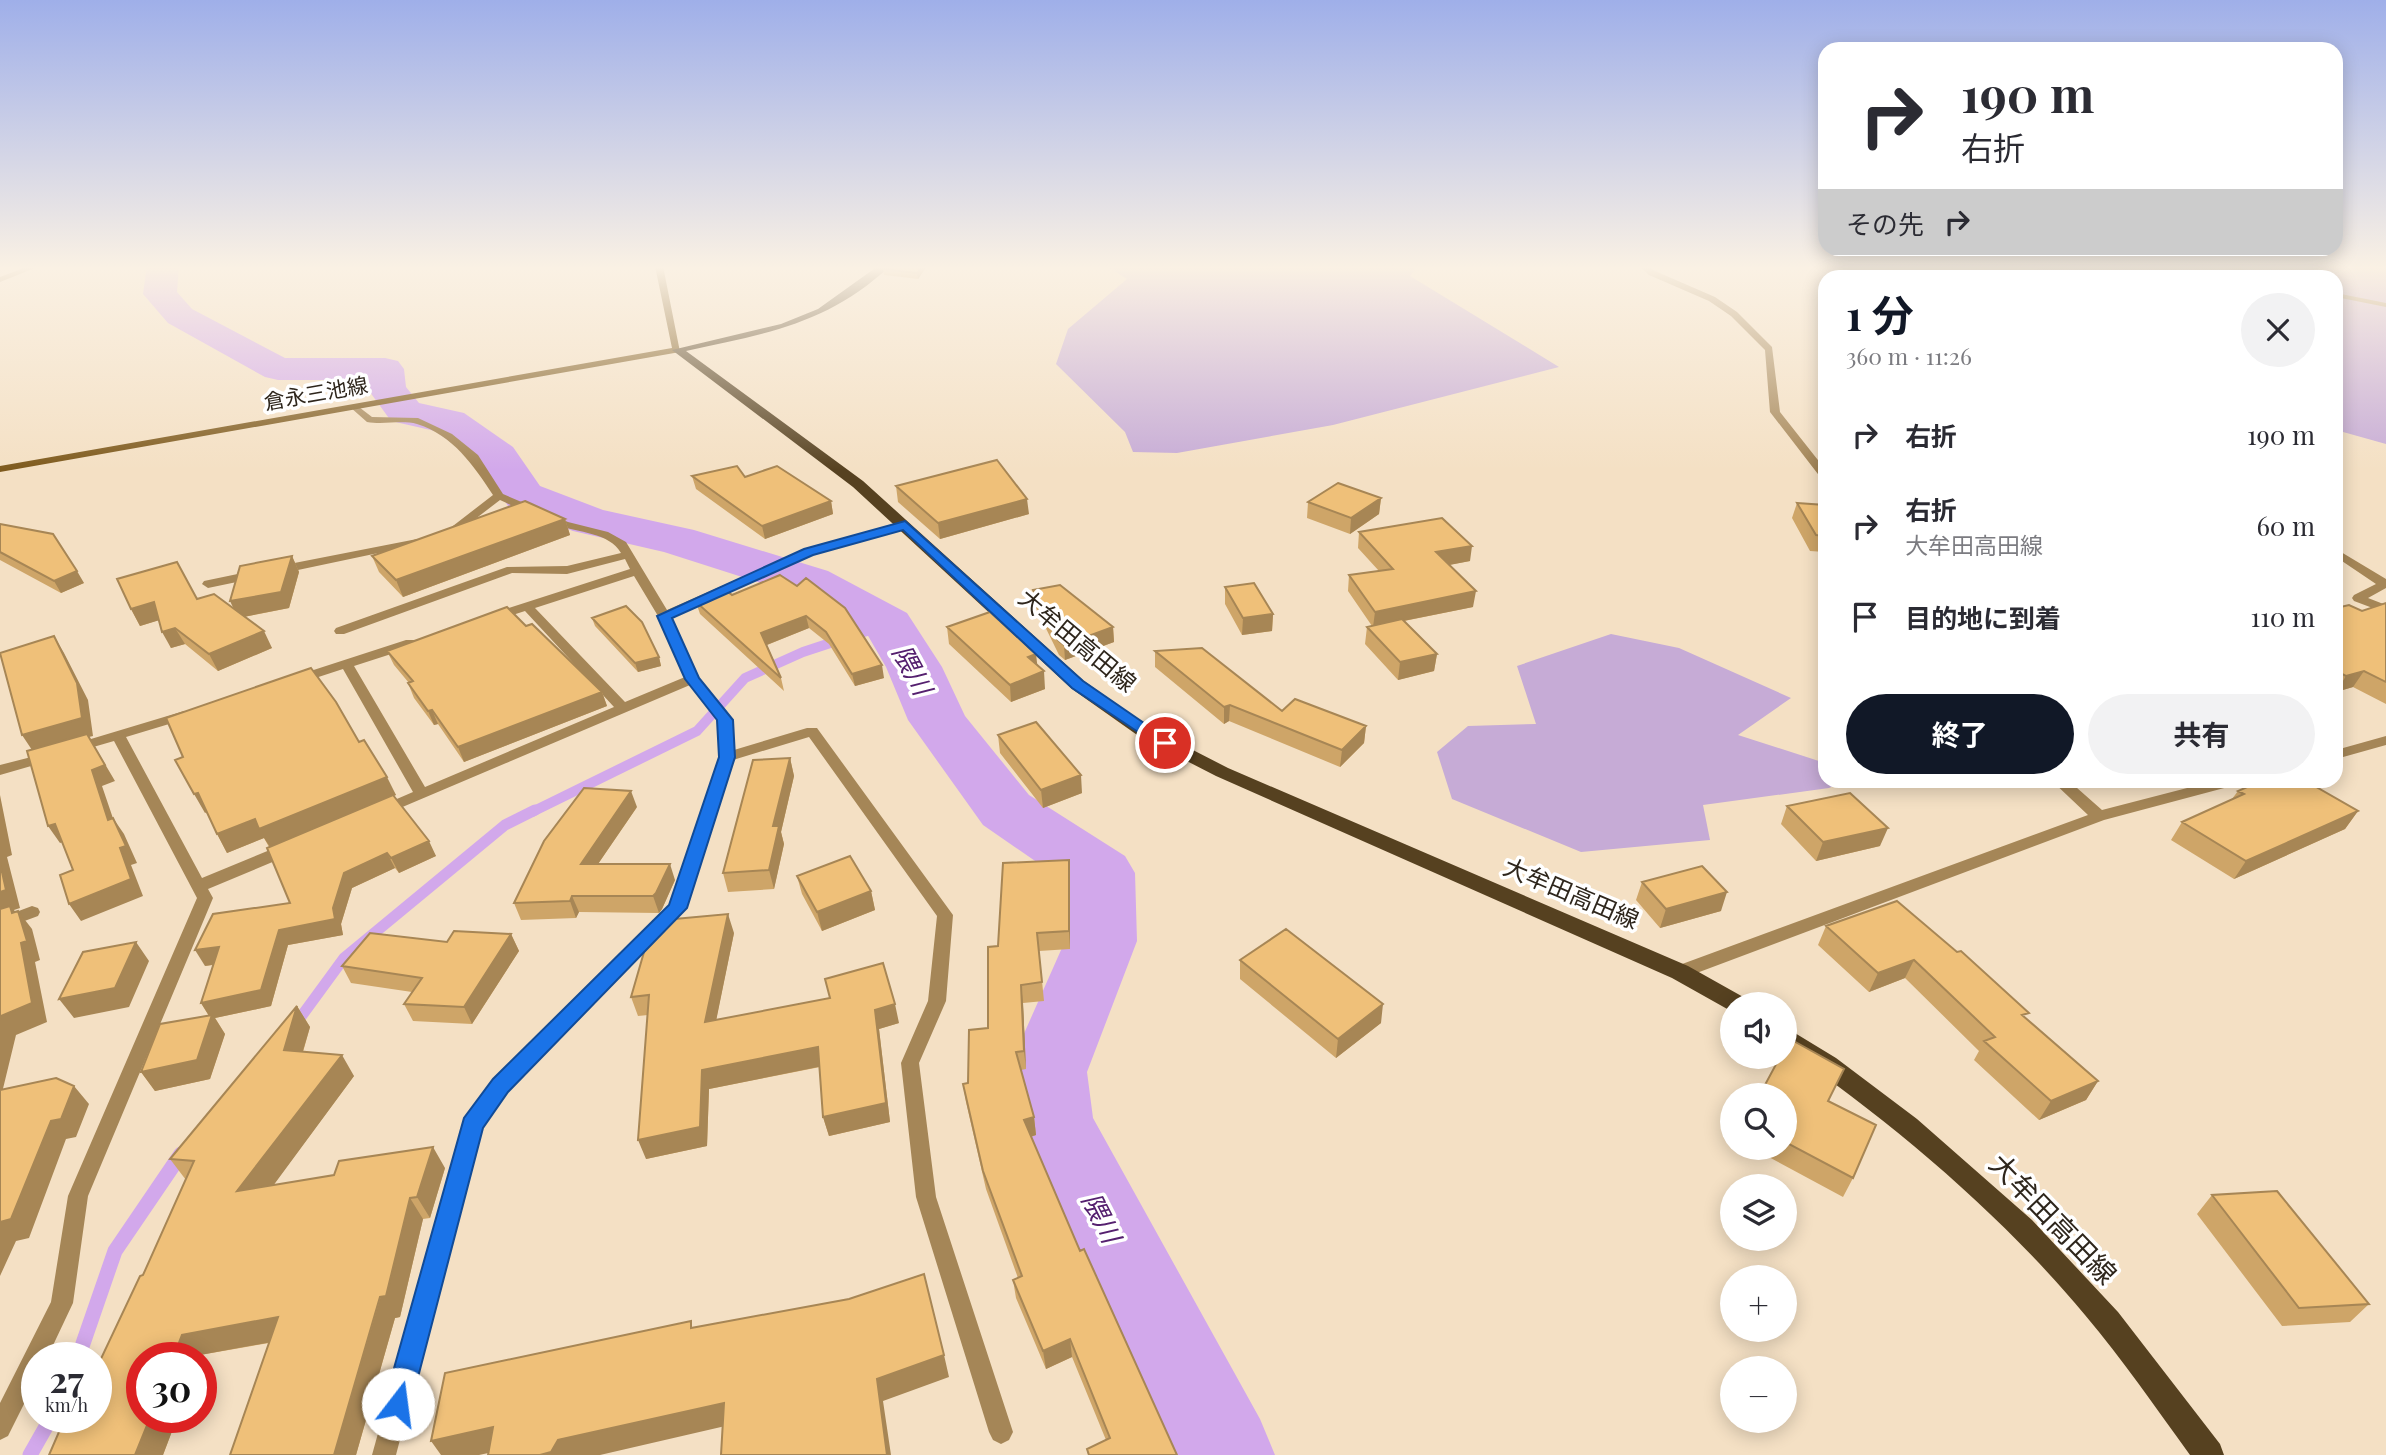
<!DOCTYPE html>
<html lang="ja">
<meta charset="utf-8">
<style>
body{margin:0;font-family:"Playfair Display","Noto Sans JP",serif;background:#f2f2f3;color:#2b2b33;height:100vh;display:flex;flex-direction:column;font-size:26px;white-space:nowrap}
*{box-sizing:border-box;margin:0}
p{font-size:23px;color:#7c7c81}
.icon{flex:none;width:38px;height:38px;fill:none;stroke:currentColor;stroke-width:2;stroke-linecap:round;stroke-linejoin:round}
.map{position:relative;flex:1;overflow:hidden}
.details{position:absolute;left:1818px;top:270px;width:525px;height:518px;display:flex;flex-direction:column;background:#fff;border-radius:21px;box-shadow:0 4px 18px #0003}
.details>*{flex:none}
.guide{position:absolute;left:1818px;top:42px;width:525px;height:214px;border-radius:21px;box-shadow:0 4px 18px #0003;background:#fff;color:#2b2b33;overflow:hidden}
.buttons{position:absolute;left:1720px;top:992px;display:grid;gap:14px}
.buttons a{display:grid;place-items:center;width:77px;height:77px;border-radius:50%;background:#fff;box-shadow:0 4px 18px #0003;font-size:35px}
.speed{position:absolute;left:21px;top:1342px;display:flex;gap:14px;font-size:35px;font-weight:700;text-align:center}
.speed>*{display:grid;place-content:center;width:91px;height:91px;border-radius:50%;background:#fff;box-shadow:0 4px 18px #0003;line-height:1}
.speed small{font-size:18px;font-weight:400}
.speed .limit{border:10px solid #d22;background:#fff;color:#111}
.pin{position:absolute;display:grid;place-items:center;width:60px;height:60px;color:#fff;margin:-30px;border:4px solid #fff;border-radius:50%;box-shadow:0 2px 7px #0007}
.me{position:absolute;width:77px;margin:-38px;rotate:15deg;stroke-linejoin:round;filter:drop-shadow(0 0 5px #0008)}
.turn{display:flex;align-items:center;gap:24px;height:147px;padding:0 28px;font-size:32px}
.turn .icon{width:91px;height:91px;stroke-width:2.5}
.turn b{display:block;font-size:49px;line-height:60px}
.then{display:flex;align-items:center;height:66px;padding:0 28px;background:#0003;gap:14px;font-size:26px}
.round{display:grid;place-items:center;flex:none;width:74px;height:74px;border-radius:37px;background:#f2f2f3}
.head{display:flex;align-items:center;justify-content:space-between;height:119px;padding:0 28px}
h1{font-size:42px;font-weight:700;line-height:52px;color:#111827}
.button{display:flex;gap:14px;margin-top:auto;padding:14px 28px}
.button a{flex:1;height:80px;border-radius:42px;background:#111827;color:#fff;font-size:28px;font-weight:700;line-height:80px;text-align:center}
.button a+a{background:#f2f2f3;color:#2b2b33}
ul{padding:0;list-style:none}
li{display:flex;align-items:center;gap:21px;height:91px;padding:0 28px}
li div{flex:1}
li b{display:block;font-size:26px}
li em{font-style:normal}
.map>svg:first-child{display:block}
</style>
<div class="map">
<svg width="2386" height="1455" viewBox="0 0 2386 1455">
<rect width="100%" height="100%" fill="#f4e0c4"/>
<path fill="#c6abd6" d="M1106 266H1418L1410 276 1559 367 1333 425 1177 453 1133 452 1125 432 1056 364 1068 329 1127 279Z
M2042 266H2386V444L2336 430V276H2022Z
M1611 634 1679 648 1791 698 1738 735 1825 763V780L1844 781 1829 788 1703 805 1710 840 1581 852 1452 799 1437 752 1468 726 1536 724 1517 666Z"/>
<g fill="none" stroke-linecap="round" stroke-linejoin="round">
<path stroke="#d2a8eb" stroke-width="10" d="M532 812 697 731 745 678 803 652 888 624"/>
<path stroke="#d2a8eb" stroke-width="11" d="M295 1025 344 958 505 825 535 810"/>
<path stroke="#d2a8eb" stroke-width="15" d="M78 1358 115 1251 181 1154
M30 1455 51 1418"/>
<path fill="#d2a8eb" fill-rule="evenodd" d="M147 266H179L177 292 192 309 285 358H385L398 361 404 369 406 387 419 403 464 413 513 447 540 486 603 510 694 530 828 571 907 613 942 667 965 716 1029 795 1125 856 1135 873 1137 941 1087 1072 1093 1118 1260 1419 1275 1455H1170L1010 1122 1007 1072 1065 941 1067 883 983 825 908 720 886 667 867 634 853 624 792 593 664 552 573 531 508 506 482 464 435 431 391 421 367 388V380H278L265 377 168 323 143 294Z"/>
<path fill="#a58657" fill-rule="evenodd" d="M29 266H40L0 282V277Z
M1639 266H1648L1655 271 1715 297 1737 312 1772 347 1780 412 1825 469V479L1821 478 1770 412 1765 350 1731 316 1709 301 1649 275Z
M2223 266H2235L2261 276H2251Z
M2336 293 2386 303V307L2336 297Z
M355 404 372 417 418 418 452 434 478 455 503 494 568 522 608 532 626 542 667 610 804 550 905 522 911 525 909 527 812 554 671 618 698 678 732 720 734 750 807 728H817L953 915 946 1001 919 1063 936 1197 1013 1432 1009 1440 1001 1444 993 1440 989 1432 916 1197 901 1063 928 1001 937 916 809 737 733 760 683 912 508 1090 481 1128 396 1455H372L465 1119 494 1080 670 905 720 757 718 720 690 685 386 814H376L373 811 376 808 413 792 343 669 297 684 290 680 292 677 406 640H416L417 643 416 646 354 666 425 787 614 707 525 611 494 621 488 617 490 614 630 569 625 559 567 574 512 573 344 634H336L334 631 336 628 507 567 567 566 621 553C609 532 578 533 557 525 538 517 519 509 500 500L457 533H449V529L493 495C474 466 453 435 417 424 402 420 383 425 367 422L350 407ZM634 576 658 616 685 677 625 702 535 608Z
M417 539 423 542 421 544 279 574 273 570 279 566Z
M2336 549 2386 579V588L2368 598 2386 605V613L2354 601 2352 598 2354 595 2376 584 2336 557Z
M252 571 258 575 256 578 208 588 202 584 204 581Z
M184 711 191 715 189 718 126 737 202 878 282 845H294L296 849 294 853 208 889 213 898 88 1196 73 1303 47 1358H37V1378L8 1436 0 1440V1403L51 1302 68 1196 197 898 114 741 76 752 69 748 71 745Z
M2386 736V745L2336 759V750Z
M47 753 54 757 52 760 0 775V765Z
M2051 780H2068L2102 810 2218 780H2245L2243 783 2104 820 1686 977 1680 979 1674 977 1671 972 1674 967 2088 815Z
M32 906 38 908 40 912 38 916 0 930V918Z"/>
<path fill="#7e5a1d" fill-rule="evenodd" d="M655 266H663L680 352 0 472V466L672 348Z"/>
<path fill="#564120" fill-rule="evenodd" d="M878 266H890C828 324 765 334 686 351L863 481 1084 681 1152 729 1228 768 1688 966 1745 998 1748 1004H1732V1011L1729 1010 1672 978 1216 776 1140 737 1072 689 853 487 672 350 781 324 818 309Z
M1785 1027 1836 1058 1917 1119 2032 1220 2118 1312 2220 1444 2224 1455H2190C2156 1408 2123 1360 2085 1315 1999 1212 1895 1125 1785 1048Z"/>
</g>
<path fill="#cea568" d="M885 266H927L918 279 884 275 883 269Z
M692 476 745 477 831 501 833 514 765 539 696 489Z
M896 486 1029 514 940 539 898 502Z
M1381 498 1379 514 1350 534 1307 518 1308 502Z
M1797 503 1825 505V552L1810 551 1792 518Z
M565 519 570 535 403 597 379 572 372 556Z
M0 524 84 583 61 593 0 560Z
M1359 532 1470 561 1448 565 1473 607 1404 621 1437 654 1434 671 1398 680 1365 644 1367 627 1372 626 1348 591 1349 575 1379 571 1358 548Z
M292 556 299 572 289 608 244 617 272 648 218 671 185 644 171 648 159 620 140 626 131 609 197 599 234 609Z
M780 575 884 678 855 686 829 644 809 628 767 645 781 678 784 691 700 614 696 602 732 595Z
M1225 587 1273 614 1272 631 1242 635 1225 604Z
M1033 590 1113 627 1114 642 1065 660 1059 655 1034 604Z
M2386 603V704L2353 687 2336 692V608L2362 611Z
M592 618 659 657 661 666 638 672 595 626Z
M526 626 602 692 607 706 464 762 438 724 434 725 414 698 408 683H409L394 665 387 651Z
M947 627 1037 666 1045 689 1011 702 949 644Z
M1155 651 1282 711 1366 726 1364 743 1340 767 1229 721 1224 724 1155 667Z
M998 735 1082 793 1043 808 1000 753Z
M359 742 396 795 393 796 436 856 399 873 395 868 352 888 341 924 343 935 288 945 271 1006 215 1018 225 1034 210 1079 155 1091 141 1072 209 1016 201 1003 213 965 205 966 290 903 269 847 264 838 227 853 206 812 205 813Z
M790 758 794 776 781 832 784 844 774 889 728 892 723 873Z
M2238 791 2358 811 2345 829 2234 879 2171 840 2182 822 2232 799Z
M1787 806 1880 846 1816 861 1781 824Z
M637 807 598 864 675 880 662 909 659 913 579 912 576 918 521 920 514 903Z
M1069 860 1070 877V949L1039 951 1044 1001 1023 1003 1026 1069 1021 1070 1034 1117 1036 1135 1031 1137 1080 1251 1177 1455H1088L1087 1449 1106 1440 1072 1357 1046 1369 1016 1298 1013 1280 1018 1278 986 1189 966 1102 963 1084 968 1083 988 1028 998 946Z
M797 876 871 891 875 910 822 931 802 894Z
M1642 882 1721 911 1660 928 1636 900Z
M1897 901 2026 1019 2098 1081 2086 1100 2039 1120 1974 1060 1979 1051 1905 978 1869 992 1818 945 1826 926Z
M734 933 716 1020 899 1023 879 1029 890 1122 829 1136 823 1117 820 1067 709 1089 707 1146 646 1159 648 1015 638 1016 631 997Z
M511 934 519 951 472 1024 413 1021 404 1004 412 992 351 983 342 966 447 942Z
M1240 960 1381 1023 1336 1058 1240 979Z
M297 1006 310 1027 303 1052 354 1076 273 1185 445 1168 430 1218 423 1219 400 1317 395 1318 356 1455H230L269 1343 200 1355 199 1358H142V1418H177L163 1455 99 1363 143 1275 186 1180 170 1159Z
M1785 1096 1829 1102 1853 1178 1843 1197 1752 1148H1785Z
M2212 1195 2369 1304 2350 1322 2282 1326 2197 1214Z"/>
<path fill="#a78655" d="M922 266H927L918 279 917 273Z
M1381 498 1379 514 1350 534 1351 518Z
M1027 499 1029 514 940 539 938 523Z
M831 501 833 514 765 539 762 526Z
M565 519 570 535 403 597 396 580Z
M1472 546 1470 561 1434 568 1436 552Z
M292 556 299 572 289 608 238 618 230 601Z
M77 571 84 583 61 593 54 581Z
M1476 591 1473 607 1373 627 1375 612Z
M154 602 163 619 140 626 131 609Z
M1273 614 1272 631 1242 635 1243 618Z
M806 616 809 628 764 646 761 633Z
M1113 627 1114 642 1065 660 1064 645Z
M175 628 185 644 171 648 162 632Z
M264 631 272 648 218 671 209 654Z
M54 636 64 653 88 700 93 736 89 737 115 781 102 786 119 836 34 753 22 735Z
M1036 654 1038 671 1028 657Z
M1437 654 1434 671 1398 680 1400 662Z
M659 657 661 666 638 672 635 663Z
M882 665 884 678 855 686 852 674Z
M1044 671 1045 689 1011 702 1010 685Z
M2364 671 2353 687 2336 692 2346 676Z
M602 692 607 706 464 762 458 747Z
M1230 705 1229 721 1224 724V707Z
M432 710 438 724 434 725 428 711Z
M1366 726 1364 743 1340 767 1342 750Z
M790 758 794 776 781 832 784 844 774 889 769 870 773 826Z
M1081 775 1082 793 1043 808 1041 790Z
M387 777 396 795 270 847 264 838 227 853 217 834 255 819Z
M631 791 637 807 587 880 581 864Z
M198 793 208 811 205 813 194 794Z
M0 795 12 855 7 857 20 908 14 910 20 919 18 911 32 929 40 960 35 962 47 1022 16 1035 0 1101Z
M2358 811 2345 829 2234 879 2246 861Z
M113 818 124 834 137 863 131 865 143 896 81 921 69 904Z
M55 824 66 841 60 843 48 826Z
M1888 828 1880 846 1816 861 1823 842Z
M429 841 436 856 399 873 391 858Z
M387 853 395 868 352 888 341 924 343 935 288 945 271 1006 215 1018 225 1034 210 1079 155 1091 141 1072 211 1019 201 1003 279 930 333 908 344 873Z
M1069 860 1070 877V949L1069 931Z
M670 864 675 880 662 909 659 913 653 896Z
M871 891 875 910 822 931 817 912Z
M1727 892 1721 911 1660 928 1666 909Z
M572 896 579 912 576 918 570 901Z
M728 914 734 933 712 1041 705 1022Z
M511 934 519 951 472 1024 464 1007Z
M136 942 149 961 129 1007 74 1018 59 999Z
M219 947 229 962 205 966 195 950Z
M1914 960 1905 978 1869 992 1878 973Z
M1021 985 1023 1003 1026 1069 1024 1051Z
M895 1004 899 1023 879 1029 890 1122 829 1136 823 1117 875 1010Z
M1383 1004 1381 1023 1336 1058 1338 1039Z
M297 1006 310 1027 297 1071 284 1050Z
M818 1047 823 1066 709 1089 707 1146 646 1159 638 1140 702 1070Z
M342 1055 354 1076 253 1213 237 1191Z
M2098 1081 2086 1100 2039 1120 2051 1101Z
M74 1086 89 1104 76 1137 66 1139 29 1238 16 1241 0 1276V1222L51 1121Z
M1034 1117 1036 1135 1026 1138 1024 1120Z
M433 1147 445 1168 430 1218 417 1197Z
M410 1198 423 1219 400 1317 395 1318 356 1455H334Z
M278 1317 294 1338 200 1355 199 1358H173L182 1335Z
M1070 1339 1072 1357 1046 1369 1043 1351Z
M944 1355 949 1377 883 1401 891 1455H887L877 1379Z
M724 1403 734 1424 600 1455H540L558 1440Z
M150 1418H177L163 1455H135Z
M493 1427 507 1449 479 1455H441L431 1441Z"/>
<path fill="#efc079" stroke="#a78655" stroke-width="2" d="M885 266H922L917 273 883 269Z
M997 460 1027 499 938 523 896 486Z
M737 466 745 477 777 466 831 501 762 526 692 476Z
M1338 483 1381 498 1351 518 1308 502Z
M525 501 565 519 396 580 372 556Z
M1797 503 1825 505V536L1816 535Z
M1442 518 1472 546 1436 552 1476 591 1375 612 1349 575 1393 569 1359 532Z
M0 524 53 534 77 571 54 581 0 552Z
M292 556 281 592 230 601 240 566Z
M177 562 197 599 214 594 264 631 209 654 175 628 162 632 154 602 131 609 117 579Z
M780 575 797 586 806 578 845 608 882 665 852 674 826 632 806 616 761 633 781 678 696 602 727 591 732 595Z
M1254 583 1273 614 1243 618 1225 587Z
M1060 585 1113 627 1064 645 1058 640 1033 590Z
M2386 603V682L2364 671 2346 676 2336 671V608L2349 605 2362 611Z
M626 606 642 622 659 657 635 663 592 618Z
M507 607 526 626 532 624 602 692 458 747 432 710 428 711 408 683 413 681 387 651Z
M990 612 1036 654 1028 657 1044 671 1010 685 947 627Z
M1402 619 1437 654 1400 662 1367 627Z
M54 636 77 683 82 718 22 735 0 653Z
M1202 648 1282 711 1295 699 1366 726 1342 750 1230 705 1224 707 1155 651Z
M311 668 336 702 359 742 364 740 387 777 259 829 255 819 217 834 198 793 194 794 175 760 183 757 166 718Z
M1036 722 1081 775 1041 790 998 735Z
M87 734 105 765 92 770 108 820 113 818 126 846 120 848 131 879 69 904 60 875 73 870 55 824 48 826 27 751Z
M790 758 773 826H779L769 870 723 873 753 760Z
M2263 780H2304L2358 811 2246 861 2182 822 2244 794 2238 791Z
M584 788 631 791 581 864H670L656 893 653 896H572L570 901 514 903 544 841Z
M1850 793 1888 828 1823 842 1787 806Z
M393 795 429 841 391 858 387 853 344 873 333 908 335 919 279 930 261 990 201 1003 219 947 195 950 213 914 290 903 267 848Z
M850 856 871 891 817 912 797 876Z
M1069 860V931L1037 933 1042 982 1021 985 1024 1051 1016 1052 1034 1117 1024 1120 1080 1251 1084 1249 1177 1455H1089L1087 1449 1110 1438 1070 1339 1043 1351 1013 1280 1022 1276 983 1171 963 1084 968 1083 969 1030 988 1028V947L998 946 1003 863Z
M0 863 6 890 0 892Z
M1702 866 1727 892 1666 909 1642 882Z
M1897 901 1957 952 1961 951 2029 1013 2022 1015 2098 1081 2051 1101 1984 1041 1995 1037 1914 960 1878 973 1826 926Z
M10 906 12 913 18 911 27 941 21 943 32 1003 1 1016 0 1020V909Z
M728 914 705 1022 830 998 825 979 883 963 895 1004 875 1010 886 1103 823 1117 818 1047 702 1070 700 1127 638 1140 649 995 631 997 653 921Z
M1286 929 1383 1004 1338 1039 1240 960Z
M454 931 511 934 464 1007 404 1004 422 978 342 966 370 933 447 942Z
M136 942 115 988 59 999 83 952Z
M297 1006 284 1050 342 1055 237 1191 334 1175 339 1161 433 1147 417 1197 410 1198 386 1296 380 1297 334 1455H230L278 1317 182 1335 173 1358H142V1418H150L135 1455H49L65 1418H96V1364L99 1363 140 1276 143 1275 194 1161 170 1159Z
M212 1015 197 1060 141 1072 160 1024Z
M1790 1039 1844 1069 1828 1101 1876 1125 1853 1178 1785 1142V1096H1759L1780 1057H1785V1048Z
M56 1078 74 1086 61 1119 51 1121 11 1219 0 1222V1090Z
M2277 1191 2369 1304 2299 1308 2212 1195Z
M924 1274 944 1355 877 1379 887 1455H721L724 1403 558 1440 551 1452 540 1455H488L493 1427 431 1441 445 1373 691 1321V1328L849 1299Z"/>
<linearGradient id="sky" x2="0" y2="1"><stop stop-color="#9fafe9"/><stop offset="0.57" stop-color="#faf1e4"/><stop offset="1" stop-color="#faf1e4" stop-opacity="0"/></linearGradient>
<rect width="2386" height="470" fill="url(#sky)"/>
<path fill="#1a73e8" stroke="#114b97" stroke-width="2" d="M905 521 1083 681 1173 743 1171 746H1159L1072 688 903 530 813 555 672 618 699 678 733 720 735 757 687 908 508 1092 483 1128 411 1404 407 1414 398 1418 388 1414 384 1404 464 1118 493 1079 669 905 719 757 717 720 685 679 657 616 804 549Z"/>
<g text-anchor="middle" stroke-width="7" stroke-linejoin="round" paint-order="stroke">
<g font-size="21" fill="#2e261c" stroke="#fff">
<text transform="translate(316 394) rotate(-10)" y="7">倉永三池線</text>
</g>
<g font-size="24" fill="#2e261c" stroke="#fff">
<text transform="translate(1077 641) rotate(40)" y="8">大牟田高田線</text>
<text transform="translate(1571 894) rotate(23)" y="8">大牟田高田線</text>
</g>
<g font-size="26" font-style="italic" fill="#55206f" stroke="#fff">
<text transform="translate(912 670) rotate(62)" y="9">隈川</text>
<text transform="translate(1101 1218) rotate(63)" y="9">隈川</text>
</g>
<g font-size="28" fill="#2e261c" stroke="#fff">
<text transform="translate(2053 1219) rotate(46)" y="10">大牟田高田線</text>
</g>
</g>
</svg>
<div class="buttons">
<a><svg class="icon" aria-label="sound" viewBox="0 0 24 24"><path d="M4 9h4l5-4v14l-5-4H4zM17 9q2 3 0 6"/></svg></a>
<a><svg class="icon" aria-label="search" viewBox="0 0 24 24"><circle cx="10" cy="10" r="6"/><path d="M15 15l6 6"/></svg></a>
<a><svg class="icon" aria-label="layers" viewBox="0 0 24 24"><path d="M12 4l9 5-9 5-9-5zM3 14l9 5 9-5"/></svg></a>
<a>+</a>
<a>−</a>
</div>
<div class="speed"><div>27<small>km/h</small></div><div class="limit">30</div></div>
<div class="pin" style="left:1165px;top:743px;background:#d93025"><svg class="icon" aria-label="arrive" viewBox="0 0 24 24"><path d="M6 21V4h12l-3 4 3 4H6"/></svg></div>
<svg class="me" style="left:398px;top:1404px" viewBox="-20 -20 40 40"><circle r="19" fill="#fff"/><path d="M0-13L10 11 0 6-10 11z" fill="#1a73e8"/></svg>
<div class="guide">
<div class="turn"><svg class="icon" aria-label="right" viewBox="0 0 24 24"><path d="M7 20v-9h11M14 6l5 5-5 5"/></svg><div><b>190 m</b>右折</div></div>
<div class="then">その先<svg class="icon" aria-label="right" viewBox="0 0 24 24"><path d="M7 20v-9h11M14 6l5 5-5 5"/></svg></div>
</div>
<section class="details">
<div class="head"><div><h1>1 分</h1><p>360 m · 11:26</p></div><a class="round"><svg class="icon" aria-label="close" viewBox="0 0 24 24"><path d="M6 6l12 12M18 6L6 18"/></svg></a></div>
<ul>
<li><svg class="icon" aria-label="right" viewBox="0 0 24 24"><path d="M7 20v-9h11M14 6l5 5-5 5"/></svg><div><b>右折</b></div><em>190 m</em></li>
<li><svg class="icon" aria-label="right" viewBox="0 0 24 24"><path d="M7 20v-9h11M14 6l5 5-5 5"/></svg><div><b>右折</b><p>大牟田高田線</p></div><em>60 m</em></li>
<li><svg class="icon" aria-label="arrive" viewBox="0 0 24 24"><path d="M6 21V4h12l-3 4 3 4H6"/></svg><div><b>目的地に到着</b></div><em>110 m</em></li>
</ul>
<div class="button"><a>終了</a><a>共有</a></div>
</section>
</div>
